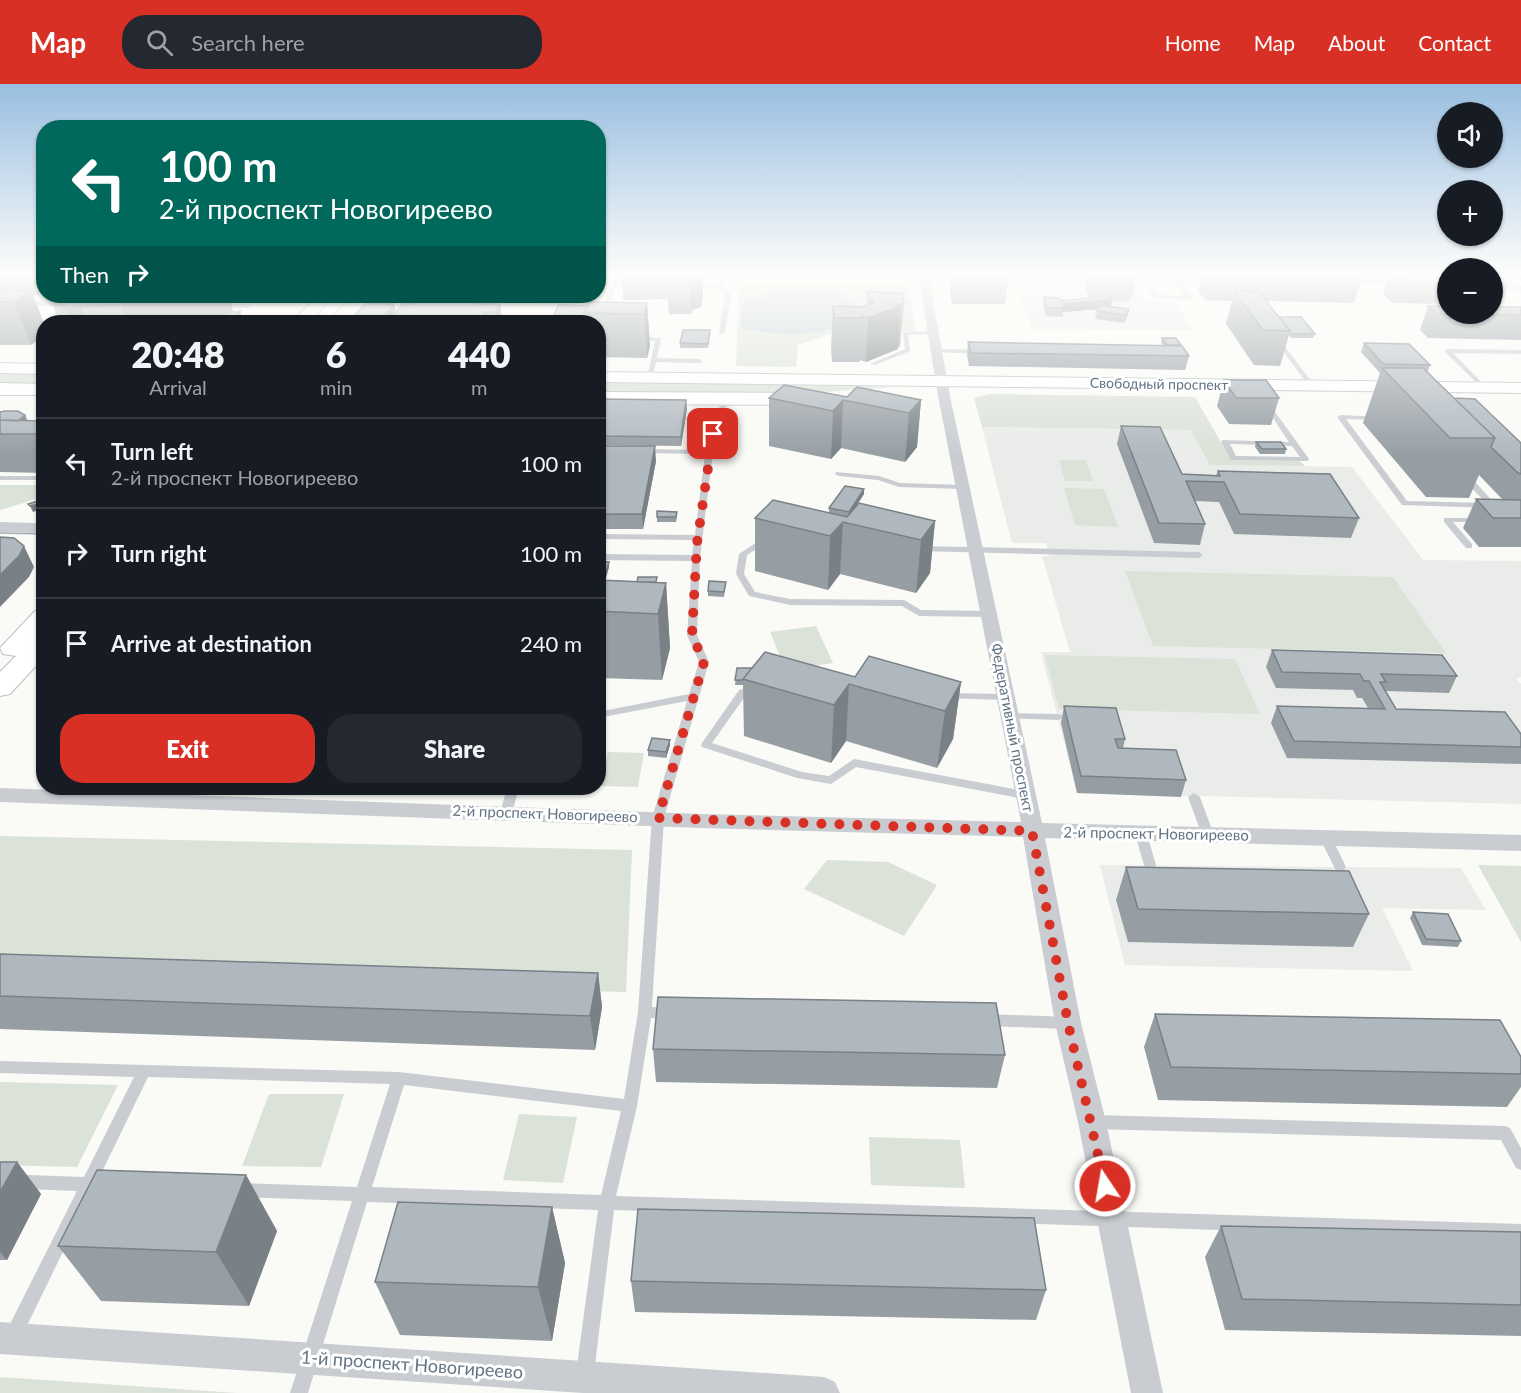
<!DOCTYPE html>
<meta charset="utf-8">
<style>
body{margin:0;font-family:Lato,sans-serif;background:#242831;color:#f1f3f6;height:100vh;display:flex;flex-direction:column;font-size:22px;white-space:nowrap}
*{box-sizing:border-box;margin:0}
p{font-size:20px;color:#9ea1a6}
.icon{flex:none;width:33px;height:33px;fill:none;stroke:currentColor;stroke-width:2;stroke-linecap:round;stroke-linejoin:round}
.map{position:relative;flex:1;overflow:hidden}
.sheet{position:absolute;left:36px;top:231px;width:570px;height:480px;display:flex;flex-direction:column;background:#171b24;border-radius:24px;box-shadow:0 2px 4px #0004}
.sheet>*{flex:none}
.top-card{position:absolute;left:36px;top:36px;width:570px;height:183px;border-radius:24px;box-shadow:0 2px 4px #0004;background:#00695c;color:#fff;overflow:hidden}
.controls{position:absolute;left:1437px;top:18px;display:grid;gap:12px}
.controls a{display:grid;place-items:center;width:66px;height:66px;border-radius:50%;background:#171b24;box-shadow:0 2px 4px #0004;font-size:30px}
.pin{position:absolute;display:grid;place-items:center;width:51px;height:51px;color:#fff;margin:-26px;border-radius:12px;box-shadow:0 3px 9px #0006}
.me{position:absolute;width:66px;margin:-33px;rotate:348deg;stroke-linejoin:round;filter:drop-shadow(0 0 4px #0008)}
.turn{display:flex;align-items:center;gap:21px;height:126px;padding:0 24px;font-size:27px}
.turn .icon{width:78px;height:78px;stroke-width:2.5}
.turn b{display:block;font-size:42px;line-height:51px}
.then{display:flex;align-items:center;height:57px;padding:0 24px;background:#0003;gap:12px;font-size:22px}
.eta{display:flex;justify-content:space-evenly;align-items:center;height:102px;text-align:center}
.eta b{font-size:36px;font-weight:800;line-height:42px}
.primary-button{display:flex;gap:12px;margin-top:auto;padding:12px 24px}
.primary-button a{flex:1;height:69px;border-radius:24px;background:#d93025;color:#fff;font-size:24px;font-weight:800;line-height:69px;text-align:center}
.primary-button a+a{background:#242831;color:#f1f3f6}
ul{padding:0;list-style:none}
li{display:flex;align-items:center;gap:18px;height:90px;padding:0 24px;border-top:2px solid #363941}
li div{flex:1}
li b{display:block;font-size:22px}
li em{font-style:normal}
header{display:flex;align-items:center;gap:36px;box-sizing:border-box;height:84px;padding:0 30px;background:#d93025;color:#fff}
header strong{font-size:28px}
nav{display:flex;gap:33px;margin-inline-start:auto;font-size:21px}
.search{width:420px;height:54px;background:#242831;display:flex;align-items:center;gap:15px;box-sizing:border-box;padding:0 21px;border-radius:24px;color:#9ea1a6;font-size:22px}
.map>svg:first-child{display:block}
</style>
<header>
<strong>Map</strong>
<div class="search"><svg class="icon" aria-label="search" viewBox="0 0 24 24"><circle cx="10" cy="10" r="6"/><path d="M15 15l6 6"/></svg>Search here</div>
<nav><a>Home</a><a>Map</a><a>About</a><a>Contact</a></nav>
</header>
<div class="map">
<svg width="1521" height="1309" viewBox="0 0 1521 1309">
<rect width="100%" height="100%" fill="#fafaf7"/>
<path fill="#eaecea" d="M1072 200H1139L1147 216H1174L1193 246 1032 245 1017 206 1035 202Z
M982 343 1190 346 1210 381 1352 383 1423 476 1521 477V593L1516 594 1521 600V720L1077 709 1041 568H1070L1042 472H1049V469L1046 459H1012Z
M1100 781 1461 784 1486 826 1382 824 1413 887 1125 881Z"/>
<path fill="#dbe2d8" d="M739 198 908 200 915 247H839L798 261 796 283 736 282Z
M0 289 43 290V301L0 300Z
M599 298 892 303 809 309H599Z
M990 310 1195 313 1231 376 1300 377 1305 382 1210 381 1190 346 982 343 974 314Z
M1059 376H1086L1093 397H1065Z
M0 401H43V413L0 426Z
M1064 404 1104 405 1118 443 1075 441Z
M1125 487 1393 493 1446 569 1153 562Z
M816 542 833 579 786 586 770 548Z
M1045 571 1235 575 1260 630 1059 625Z
M608 668 644 669 638 703 600 702Z
M0 752 632 766 626 908 0 891Z
M827 776 888 778 937 801 904 852 804 805Z
M1478 781 1521 782V858Z
M0 998 118 1001 77 1083 0 1081Z
M269 1010H344L321 1083 242 1082Z
M519 1030 577 1033 563 1099 503 1096Z
M869 1053 960 1056 965 1104 871 1101Z
M0 1293 237 1309H0Z"/>
<path fill="#c3cdd3" d="M830 205C843 209 853 214 858 228 839 255 769 253 741 243L742 219C767 204 801 206 830 205Z"/>
<g fill="none" stroke-linecap="round" stroke-linejoin="round">
<g stroke="#bbc0c5" stroke-width="2">
<path id="secondary" d="M335 212H351L327 238H311Z
M0 279 44 280V290L0 289Z
M598 288 1521 299V309L598 298Z
M0 299 44 300V311H0Z
M598 308 806 309 813 311 815 315 813 319 806 321 598 320Z
M44 525V547L41 550 44 549V573L10 610 0 612V588L16 572 3 570 0 564 35 527Z"/>
</g>
<path fill="#c9cdd1" fill-rule="evenodd" d="M615 190H621L617 199H636L639 201 636 203H616L601 242 598 244V238H596Z
M1144 193 1158 211 1185 212 1172 195 1177 194 1192 214 1189 216 1154 214 1141 195Z
M720 196H724V202L731 211 725 248 722 250 719 248 725 211 719 204H691L688 202 691 200H719Z
M471 215 576 217 579 219 576 221 469 218V216Z
M0 217 67 218 70 220 67 222 0 221Z
M218 220H248L251 222 248 224 216 223 215 222Z
M933 247 935 248V250L908 251 910 267 875 281 870 280 905 265 903 248Z
M635 253 661 254 657 274 699 275 702 277 699 279 656 278 652 294 647 295 655 257 637 256 635 255Z
M1274 253H1278L1313 300V302H1309L1274 255Z
M936 265 981 266 984 268 981 270 934 268 933 267Z
M1447 265 1521 266V270L1453 269 1485 302V304L1483 305 1445 268 1444 267Z
M730 313 733 315 719 331 713 368 700 474 697 551 709 578 664 734 652 923 675 925 677 929 675 933 670 935 651 934 637 1022 616 1112 1521 1140V1156L614 1126 594 1289 591 1295 585 1298 579 1295 576 1289 598 1126 367 1118 308 1309H290L352 1117 240 1113 235 1111 232 1106 235 1101 240 1099 357 1103 390 1000 148 993 99 1094 107 1096 110 1101 107 1106 102 1108H92L20 1256 14 1258 8 1256 6 1250 8 1244 77 1107 0 1104V1090L84 1093 134 993 0 989V977L399 988 624 1015 638 928 652 734 687 617 598 634V628L689 610 699 578 687 551 692 477 598 476V470L692 471 694 456 598 455V450L695 451 705 370 643 369 639 367 643 365 706 366 712 331 728 314ZM404 1001 621 1027 601 1111 372 1103Z
M1266 317 1268 318 1309 375 1308 377 1231 376 1221 358 1222 356 1289 358 1263 319ZM1230 360 1292 362 1300 373 1236 372Z
M1341 331 1380 333 1382 334 1378 336 1346 335 1407 417 1486 419 1462 394V390H1468L1497 422 1493 424 1402 421 1337 333Z
M836 388 879 392 900 399 963 401 967 403 963 405 899 403 878 396 839 392 835 390Z
M0 392H44V396H0Z
M1444 434H1483L1484 436 1480 438H1453L1472 460V464H1466L1444 438Z
M763 454 771 458 770 460H764L747 471 744 490 755 508 790 515 904 516 921 526 988 527 993 530 988 533 919 532 902 522 790 521 749 512 736 490 739 470Z
M920 462 1199 468 1203 471 1199 474 917 467 916 465Z
M743 605H756L761 608 756 611H746L712 659 802 688 829 692 854 675 1025 707 1031 711 1025 715 856 683 831 700 797 694 702 663 701 661 702 659 739 606Z
M946 609 1005 610 1010 613 1005 616 942 614 941 612Z
M1009 629 1059 630 1064 633 1059 636 1005 634 1004 632Z
M507 704H519L512 729 510 732H502L500 729Z
M1194 709 1200 713 1214 751 1212 754H1204L1202 751 1188 713Z
M1141 746 1145 747 1147 750 1156 781 1154 784H1146L1144 781 1135 750 1137 747Z
M1326 750 1330 751 1332 754 1346 783 1344 786H1336L1334 783 1320 754 1322 751Z
M985 930 1068 933 1073 935 1075 939 1073 943 1068 945 985 942 980 940 978 936 980 932Z
M1093 1031 1505 1042 1510 1044 1521 1064V1086L1516 1084 1501 1056 1093 1045 1088 1043 1086 1038 1088 1033Z"/>
<path fill="#c9cdd1" fill-rule="evenodd" d="M623 190H928L1230 194 1231 196 1226 199 929 196 951 317 1042 739 1521 751V767L1045 754 1081 939 1106 1038 1163 1309H1131L1078 1038 1055 939 1023 753 701 744 0 718V704L701 730 1021 738 939 317 919 196 628 193Z
M1336 194 1448 195V201L1332 199 1331 197Z
M1492 195 1521 202V208L1492 201Z
M0 438 35 439 43 444 35 449 0 448Z
M0 1238 824 1293 835 1298 840 1309H583L0 1270Z"/>
<use href="#secondary" fill="#fff" fill-rule="evenodd"/>
<path stroke="#a7adb4" stroke-width="1.5" d="M291 238 316 212
M0 449 44 450"/>
</g>
<path fill="#969ea4" d="M0 190H44V211H32L31 261H0Z
M598 190H604L605 200 601 209H598Z
M622 190H703V211L701 223 692 226 691 230H669L668 215 623 216Z
M952 190H1009L1005 220H952L950 210Z
M1087 190H1137L1132 214H1129V218L1112 217 1111 222 1129 225 1127 233 1124 239 1095 235 1098 225 1063 228V233L1046 232 1043 221 1044 213 1062 217 1089 214 1085 204Z
M1203 190H1356L1361 195 1354 219 1267 217 1279 233 1315 250 1313 254H1291L1289 251 1280 282 1254 281 1226 240 1232 217 1205 216 1198 207Z
M1390 190H1448V220L1393 219 1383 210Z
M1492 190 1510 197 1501 220H1492Z
M1517 190H1521V197L1517 194 1518 190Z
M867 208 904 220 900 263H898V265L866 278 860 276V278H832L831 265 833 222 862 223 867 221Z
M66 212H251L250 213H229L233 228 243 238H59L53 221Z
M647 219 650 262 647 274 598 273V238H552V237L588 222Z
M484 220H500L502 238H394L393 233Z
M1428 222 1521 223V256L1428 254 1420 246Z
M710 250 708 264H680V259Z
M1162 254 1189 272 1185 286 969 282 967 271 968 258 1163 262 1161 258Z
M1364 259 1430 281 1427 289 1454 314 1521 359V463H1479L1463 444 1476 415 1503 416 1479 391 1469 414 1426 413 1363 339 1380 289 1361 268Z
M1224 296 1279 314 1271 341 1229 340 1217 322Z
M847 313 921 316 917 363 905 378 841 364 831 375 769 362V314Z
M598 315 686 316 687 325 681 362 598 361Z
M0 328 25 331 27 336 26 337H44V389L0 388Z
M1121 342 1182 390 1216 391 1218 387 1359 434 1351 454 1234 450 1219 418 1195 417 1205 440 1200 461 1154 459 1117 360Z
M1256 358 1286 365 1285 370H1260L1255 363Z
M598 362 656 377 643 445H598Z
M864 410 853 427 935 437 930 489 916 509 840 490 828 506 755 487V434L847 433 829 429V424Z
M657 433H677L676 438H657Z
M598 477 609 483 605 496 666 499 670 564 662 596 598 594Z
M726 498 724 513 708 512V507Z
M1272 566 1457 592 1449 609 1385 607 1396 625 1521 650V680L1287 674 1271 639 1277 622 1368 624 1362 614H1357L1353 606 1276 604 1266 583Z
M737 584 855 593 961 598 953 655 937 684 846 657 831 679 744 652 743 601H735Z
M1064 622 1125 655 1123 664 1186 696 1181 713 1077 709 1061 639Z
M670 661 666 674 648 672V666Z
M1126 783 1369 830 1353 863 1128 858 1116 816Z
M1413 828 1461 857 1458 863 1422 861 1410 834Z
M0 870 598 889 602 923 595 966 0 945Z
M1155 930 1521 973V1003L1507 1023 1158 1016 1144 963Z
M653 965 1005 971 997 1004 656 998Z
M0 1078H17L41 1110 7 1176H0Z
M246 1091 277 1147 249 1222 101 1217 58 1162Z
M552 1123 565 1179 552 1257 400 1251 375 1198Z
M1221 1142 1521 1148V1252L1225 1246 1205 1173Z
M631 1197 1046 1206 1036 1236 635 1228Z"/>
<path fill="#7a8186" d="M600 190H604L605 200 601 209Z
M690 190H703V211L701 223 692 226 691 230Z
M31 206 44 239V252L31 261 14 218Z
M151 212H229L233 228 221 238H127L121 221 129 216Z
M481 212H483L487 238H484L483 233 477 220Z
M1112 215 1110 224 1063 228 1064 224 1063 220Z
M647 219 650 262 647 274 644 230Z
M394 220 396 228 388 238H379Z
M500 220 502 238H497L496 228Z
M81 222 87 238H71L66 225Z
M901 222 898 265 866 278 868 234Z
M1129 225 1127 233 1124 239 1126 231Z
M240 227 243 238H229L237 231Z
M686 316 687 325 681 362V353Z
M843 316 841 364 831 375 833 327Z
M921 316 917 363 905 378 909 329Z
M25 331 27 336 12 349 10 344Z
M655 362 656 377 643 445 642 430Z
M864 405V410L849 433V428Z
M43 419 44 424 33 428 30 422Z
M935 437 930 489 916 509 921 456Z
M843 438 840 490 828 506 830 452Z
M24 462 34 483 29 493 0 523V491Z
M609 478V483L599 518 598 512Z
M666 499 670 564 662 596 658 530Z
M961 598 953 655 937 684 945 627Z
M849 600 846 657 831 679 834 621Z
M670 656V661L666 674V668Z
M598 889 602 923 595 966 590 932Z
M17 1078 41 1110 7 1176 0 1168V1108Z
M246 1091 277 1147 249 1222 216 1168Z
M552 1123 565 1179 552 1257 538 1203Z"/>
<path fill="#afb8bf" stroke="#7a8186" stroke-width="1.5" d="M1208 190H1356L1361 195 1210 193Z
M1394 190H1448V196H1401Z
M1492 190H1500L1510 197H1492Z
M0 206H31L14 218H0Z
M1234 207 1259 208 1290 247 1263 246Z
M867 208 902 209 904 220H895L901 222 868 234 863 232V234H834L833 222 862 223 873 219 872 215H868Z
M66 212H151L129 216 121 221 81 222 66 225 63 221H53Z
M420 212H481L477 220H500L496 228H485L483 233H393L402 220H415Z
M1108 212 1112 215 1063 220 1064 224H1047L1044 213 1060 214 1062 217Z
M589 218 647 219 644 230 584 229Z
M365 220H394L379 238H348Z
M558 221 588 222 584 229 585 237H552Z
M1100 221 1129 225 1126 231 1097 227Z
M1428 222H1448V230H1492V223H1521V231L1437 230Z
M240 227 237 231 239 232 234 233 229 238H187Z
M1279 233H1301L1315 250H1292Z
M683 246H710L708 260 680 259Z
M1162 254H1176L1181 261H1167Z
M968 258 1182 262 1189 272 971 269Z
M1364 259 1409 260 1430 281 1383 280Z
M1382 284H1423L1495 354H1450Z
M1224 296H1266L1279 314H1236Z
M784 301 847 313 857 303 921 316 909 329 843 316 833 327 769 314Z
M1454 314 1475 315 1521 359V390L1518 389 1491 363 1495 354Z
M598 315 686 316 681 353 598 352Z
M5 327H18L25 331 18 337 0 336V328Z
M0 336 44 337V350H0Z
M1121 342 1160 343 1182 390 1220 392 1218 387 1330 390 1359 434 1240 430 1224 398 1186 397 1205 440 1159 439Z
M1256 358H1281L1286 365H1262Z
M598 362H655L642 430H598Z
M845 402 864 405 849 428 829 424Z
M1476 415 1521 416V434H1493Z
M41 416 43 419 30 422 28 420Z
M773 416 847 433 859 419 935 437 921 456 843 438 830 452 755 434Z
M657 427 677 428 676 433H657Z
M0 453 14 454 24 462 19 472 0 491Z
M598 477 609 478 603 496H598Z
M638 493H657L656 498H637Z
M598 496 666 499 658 530 598 527Z
M709 497 726 498 724 508 708 507Z
M1272 566 1442 571 1457 592 1381 590 1386 598H1380L1396 625 1505 628 1521 650V663L1294 657 1277 622 1385 625 1369 597H1364L1360 590 1282 588Z
M765 568 855 593 869 572 961 598 945 627 849 600 834 621 743 595Z
M737 584H752L743 595V596H735Z
M1064 622 1116 624 1125 655H1115L1118 664 1176 666 1186 696 1081 692Z
M652 654 670 656 666 668 648 666Z
M1126 783 1349 787 1369 830 1138 825Z
M1413 828 1448 830 1461 857 1426 855Z
M0 870 598 889 590 932 0 912Z
M658 913 996 919 1005 971 653 965Z
M1155 930 1500 936 1521 973V990L1171 983Z
M0 1078H17L0 1108Z
M97 1086 246 1091 216 1168 58 1162Z
M398 1118 552 1123 538 1203 375 1198Z
M638 1125 1034 1134 1046 1206 631 1197Z
M1221 1142 1521 1148V1221L1242 1215Z"/>
<linearGradient id="sky" x2="0" y2="1"><stop stop-color="#99bee0"/><stop offset="0.51" stop-color="#fdfdfb"/><stop offset="1" stop-color="#fdfdfb" stop-opacity="0"/></linearGradient>
<rect width="1521" height="373" fill="url(#sky)"/>
<g fill="none" stroke-linecap="round" stroke-linejoin="round">
<path stroke="#d93025" stroke-width="10" stroke-dasharray="0 18" d="M713 350 697 459 692 551 704 578 658 734 1032 747 1068 939 1105 1102"/>
</g>
<g text-anchor="middle" stroke-width="6" stroke-linejoin="round" paint-order="stroke">
<g font-size="14" fill="#627485" stroke="#fff">
<text transform="translate(1159 300) rotate(1)" y="5">Свободный проспект</text>
</g>
<g font-size="15" fill="#627485" stroke="#fff">
<text transform="translate(1012 644) rotate(79)" y="5">Федеративный проспект</text>
<text transform="translate(545 730) rotate(2)" y="5">2-й проспект Новогиреево</text>
<text transform="translate(1156 750) rotate(1)" y="5">2-й проспект Новогиреево</text>
</g>
<g font-size="18" fill="#627485" stroke="#fff">
<text transform="translate(412 1281) rotate(4)" y="6">1-й проспект Новогиреево</text>
</g>
</g>
</svg>
<div class="controls">
<a><svg class="icon" aria-label="sound" viewBox="0 0 24 24"><path d="M4 9h4l5-4v14l-5-4H4zM17 9q2 3 0 6"/></svg></a>
<a>+</a>
<a>−</a>
</div>
<div class="pin" style="left:713px;top:350px;background:#d93025"><svg class="icon" aria-label="arrive" viewBox="0 0 24 24"><path d="M6 21V4h12l-3 4 3 4H6"/></svg></div>
<svg class="me" style="left:1105px;top:1102px" viewBox="-20 -20 40 40"><circle r="17" fill="#d93025" stroke="#fff" stroke-width="3"/><path d="M0-11L8 9 0 5-8 9z" fill="#fff"/></svg>
<div class="top-card">
<div class="turn"><svg class="icon" aria-label="left" viewBox="0 0 24 24"><path d="M17 20v-9H6M10 6l-5 5 5 5"/></svg><div><b>100 m</b>2-й проспект Новогиреево</div></div>
<div class="then">Then<svg class="icon" aria-label="right" viewBox="0 0 24 24"><path d="M7 20v-9h11M14 6l5 5-5 5"/></svg></div>
</div>
<section class="sheet">
<div class="eta">
<div><b>20:48</b><p>Arrival</p></div>
<div><b>6</b><p>min</p></div>
<div><b>440</b><p>m</p></div>
</div>
<ul>
<li><svg class="icon" aria-label="left" viewBox="0 0 24 24"><path d="M17 20v-9H6M10 6l-5 5 5 5"/></svg><div><b>Turn left</b><p>2-й проспект Новогиреево</p></div><em>100 m</em></li>
<li><svg class="icon" aria-label="right" viewBox="0 0 24 24"><path d="M7 20v-9h11M14 6l5 5-5 5"/></svg><div><b>Turn right</b></div><em>100 m</em></li>
<li><svg class="icon" aria-label="arrive" viewBox="0 0 24 24"><path d="M6 21V4h12l-3 4 3 4H6"/></svg><div><b>Arrive at destination</b></div><em>240 m</em></li>
</ul>
<div class="primary-button"><a>Exit</a><a>Share</a></div>
</section>
</div>
